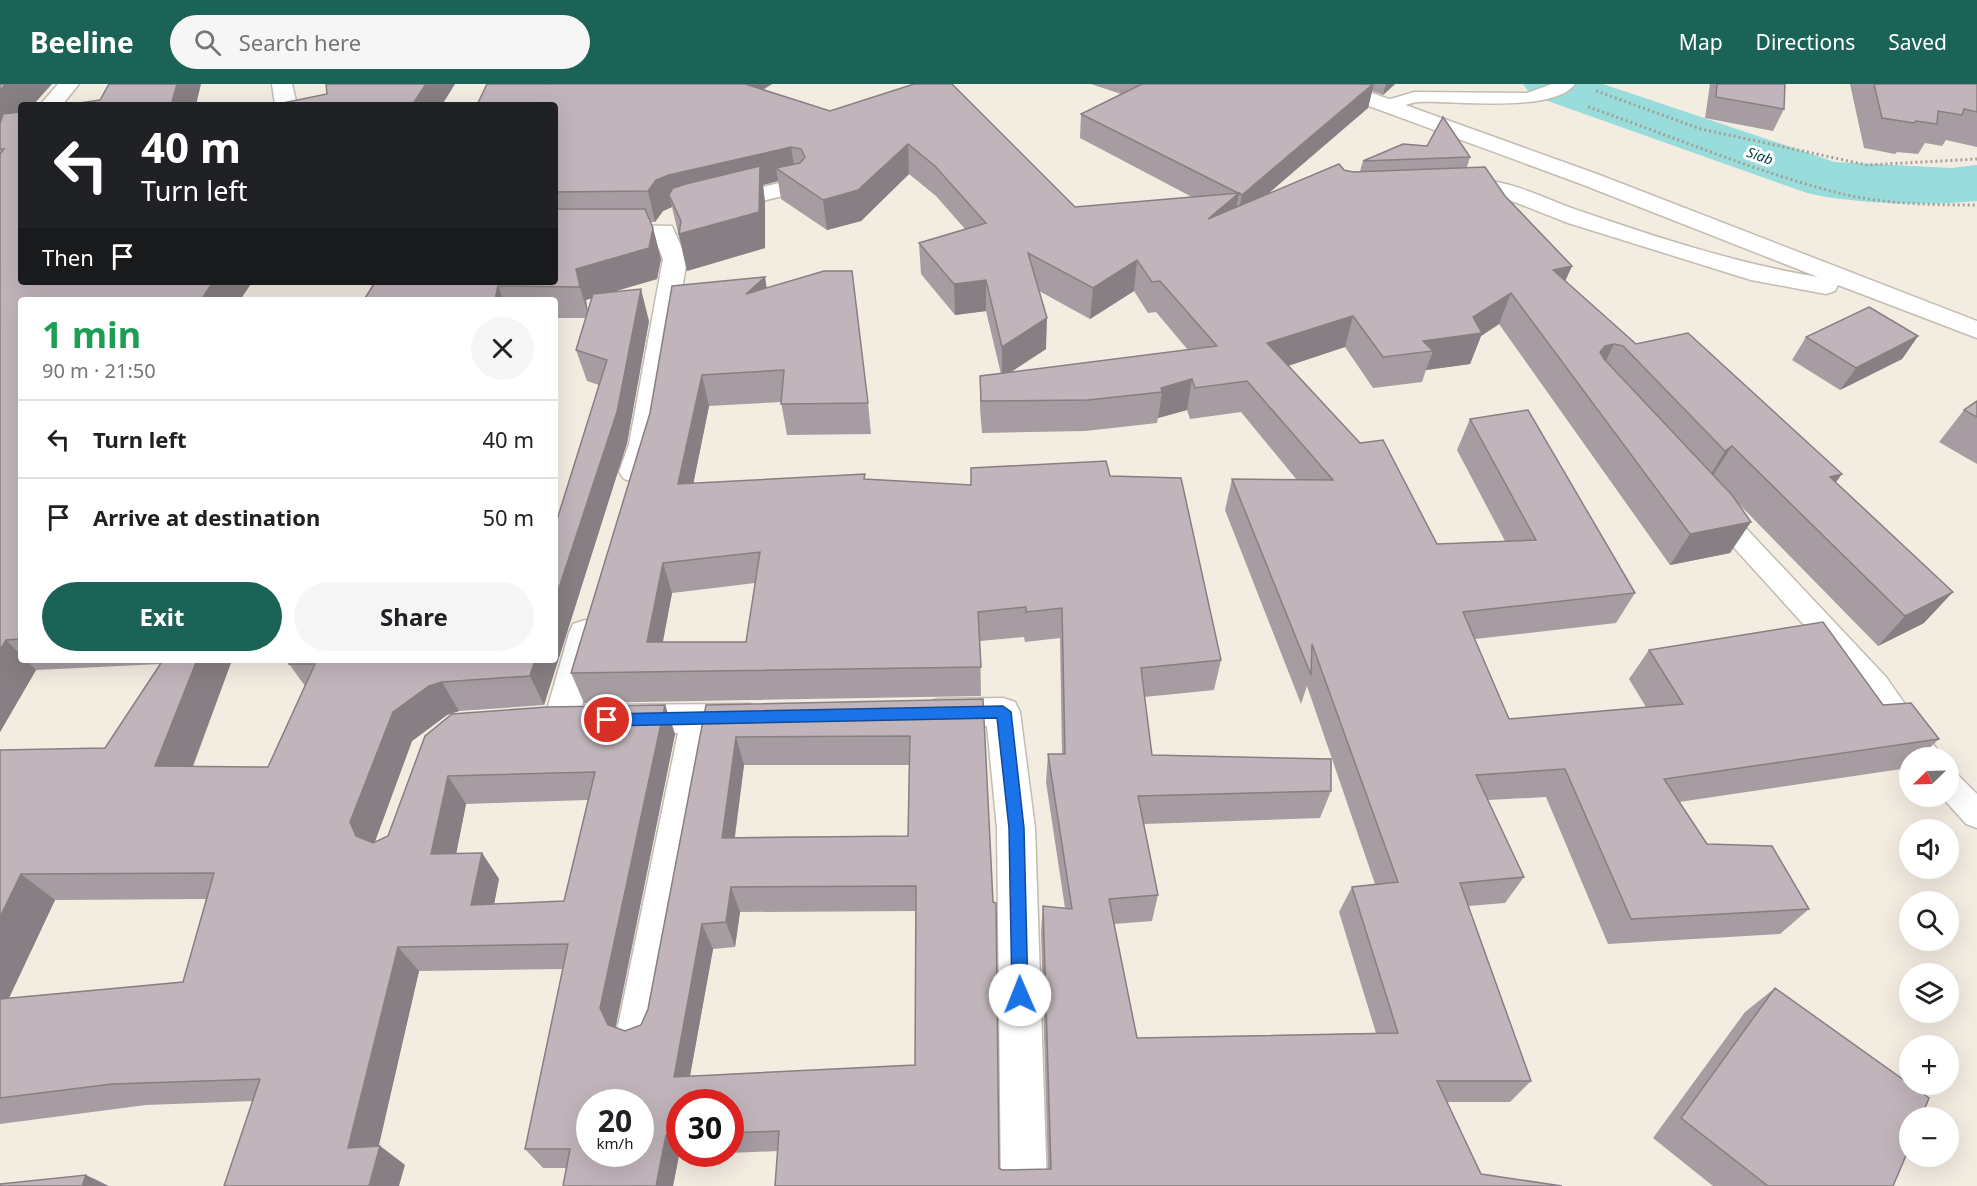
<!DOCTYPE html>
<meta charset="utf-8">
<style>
body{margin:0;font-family:"Noto Sans",sans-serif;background:#f6f6f6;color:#202124;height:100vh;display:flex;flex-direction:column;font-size:22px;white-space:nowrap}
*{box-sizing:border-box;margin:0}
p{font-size:20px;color:#757577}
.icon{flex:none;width:33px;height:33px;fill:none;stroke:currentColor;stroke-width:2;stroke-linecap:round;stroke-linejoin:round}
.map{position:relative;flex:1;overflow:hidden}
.details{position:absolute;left:18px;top:213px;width:540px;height:366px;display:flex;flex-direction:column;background:#fff;border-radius:6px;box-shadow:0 6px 24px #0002}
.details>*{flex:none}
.hud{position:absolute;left:18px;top:18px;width:540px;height:183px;border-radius:6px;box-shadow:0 6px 24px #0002;background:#202124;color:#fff;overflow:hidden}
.needle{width:39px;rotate:247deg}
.buttons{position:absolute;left:1899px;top:663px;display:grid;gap:12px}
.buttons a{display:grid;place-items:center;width:60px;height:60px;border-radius:50%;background:#fff;box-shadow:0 6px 24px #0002;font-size:30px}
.speed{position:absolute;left:576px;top:1005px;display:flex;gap:12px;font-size:30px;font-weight:700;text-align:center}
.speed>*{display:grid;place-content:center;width:78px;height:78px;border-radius:50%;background:#fff;box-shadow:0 6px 24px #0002;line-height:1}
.speed small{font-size:15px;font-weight:400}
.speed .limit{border:9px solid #d22;background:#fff;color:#111}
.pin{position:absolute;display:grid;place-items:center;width:51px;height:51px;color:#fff;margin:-26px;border:3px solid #fff;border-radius:50%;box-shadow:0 2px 6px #0007}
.me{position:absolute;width:66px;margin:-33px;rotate:359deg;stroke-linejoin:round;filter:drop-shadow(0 0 4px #0008)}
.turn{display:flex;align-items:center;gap:21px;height:126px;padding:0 24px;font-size:27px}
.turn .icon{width:78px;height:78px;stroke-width:2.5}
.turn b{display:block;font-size:42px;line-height:51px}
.then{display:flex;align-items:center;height:57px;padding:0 24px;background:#0003;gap:12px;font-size:22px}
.round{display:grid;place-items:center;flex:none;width:63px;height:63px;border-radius:32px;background:#f6f6f6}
.headline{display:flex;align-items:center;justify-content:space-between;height:102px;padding:0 24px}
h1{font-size:36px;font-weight:700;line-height:45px;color:#1e9e55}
.action{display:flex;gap:12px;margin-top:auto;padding:12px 24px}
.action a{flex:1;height:69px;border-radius:36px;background:#1c6357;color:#fff;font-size:24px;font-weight:700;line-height:69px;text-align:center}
.action a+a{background:#f6f6f6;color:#202124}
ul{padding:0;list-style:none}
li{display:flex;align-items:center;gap:18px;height:78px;padding:0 24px;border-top:2px solid #e0e0e0}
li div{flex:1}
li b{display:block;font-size:22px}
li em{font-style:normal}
header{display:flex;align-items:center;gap:36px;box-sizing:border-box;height:84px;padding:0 30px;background:#1c6357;color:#fff}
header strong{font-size:28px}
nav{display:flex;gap:33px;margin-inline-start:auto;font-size:21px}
.search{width:420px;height:54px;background:#f6f6f6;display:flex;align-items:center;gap:15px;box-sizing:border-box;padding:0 21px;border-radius:33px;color:#757577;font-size:22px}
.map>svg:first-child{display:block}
</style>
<header>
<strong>Beeline</strong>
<div class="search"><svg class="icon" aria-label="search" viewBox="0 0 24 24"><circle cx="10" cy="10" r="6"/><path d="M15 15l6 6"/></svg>Search here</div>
<nav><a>Map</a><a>Directions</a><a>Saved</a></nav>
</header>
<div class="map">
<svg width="1977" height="1102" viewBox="0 0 1977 1102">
<rect width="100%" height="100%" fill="#f3ece1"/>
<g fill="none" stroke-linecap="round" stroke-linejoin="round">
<path fill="#99dcdc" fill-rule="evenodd" d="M1523 0H1603L1835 78 1951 84 1977 81V117C1931 122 1852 120 1807 109L1531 11Z"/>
<g stroke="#c2bcb1" stroke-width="3">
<path id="service" d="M1552 0H1575C1553 30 1453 16 1418 18 1408 19 1397 25 1387 27L1378 22 1381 18 1414 8 1527 9Z
M1716 419 1725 422 1886 593 1943 674H1912L1866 609 1707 434 1704 428 1707 422Z
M1948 687 1958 691 1977 710V744L1966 740 1941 712H1948Z"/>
</g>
<g stroke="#c2bcb1" stroke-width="3">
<path id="minor" d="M58 0H79L62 21H40Z
M272 0H292L297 21H275Z
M1317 0H1347L1597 90 1977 237V254L1838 201 1835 207 1826 210 1751 196 1568 139 1494 110 1447 109 1443 104 1447 99C1499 86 1539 114 1586 129 1662 155 1739 180 1818 193L1581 100 1320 4Z
M795 95 803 97 807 102 803 107 722 127 714 125 710 120 714 115Z
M555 140 672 142 687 175 657 360 644 395 634 398 624 395 619 388 629 360 663 175 654 154H555Z
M585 536 597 540 601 549 582 621 749 620 761 624 766 634 761 644 749 648 713 649 659 947 653 961 638 967 623 961 617 947 678 649 561 650 549 646 544 636 569 549 573 540Z
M1003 614 1015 618 1020 628 1035 744 1047 1102H1001L997 744 987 642 938 643 926 639 921 629 926 619 938 615Z"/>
</g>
<path stroke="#a49f96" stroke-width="3" stroke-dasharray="2 3" stroke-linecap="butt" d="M1596 7 1701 45 1867 81 1977 75
M1588 23C1669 51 1748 85 1831 107 1878 120 1928 121 1977 121"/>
<use href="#service" fill="#fff" fill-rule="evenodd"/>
<use href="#minor" fill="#fff" fill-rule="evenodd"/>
</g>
<path fill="#a69ca1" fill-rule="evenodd" d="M0 0 21 21 252 198 240 216H21V576H239H232L193 683H268L305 602 289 580 555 576 599 301 587 297 576 266 586 234H555V216H364L375 198H555V21L487 0H772L763 6 1075 123 1192 113 1080 54 1081 30 1121 10 1091 0H1395L1383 11 1372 7 1368 24 1268 110 1344 86 1353 88 1360 87 1363 77 1470 73 1467 83 1505 112 1572 182 1565 197 1636 260 1842 390 1835 398 1924 539 1878 562 1736 417 1730 469 1670 481 1499 240 1481 252 1470 280 1426 286 1422 298 1373 304 1345 263 1288 282 1437 460 1505 457 1457 366 1470 335 1635 509 1616 539 1475 555 1509 635 1646 623 1629 595 1649 566 1883 621 1939 655 1919 674H1910V682L1908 684 1679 718 1707 760 1809 825 1780 850 1608 860 1546 713 1488 716 1524 793 1505 819 1468 822 1531 997 1510 1018H1447L1481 1090 775 1102 778 1067 730 1069V1018H680V1070H710L679 1071 673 1102H563L566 1084H543L525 1065 563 885 419 887 378 1062H380L405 1081 253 1017 146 1021 0 1040V666L105 664 161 580 36 586 0 648ZM909 90 936 112 965 145 919 159 921 190 955 231 986 227 1001 290 980 292V324L982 349 1085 347 1157 339 1158 334 1187 326 1190 335 1241 328 1297 396 1232 395 1225 426 1301 620 1307 602 1375 800 1352 803 1339 828 1376 949 1137 954 1114 840 1152 837 1158 811 1144 740 1320 734 1331 707 1152 671 1144 613 1214 606 1221 576 1110 392 971 401 865 395 693 400 709 322 781 318 787 351 871 350 868 319 766 204 650 329 571 589 584 619 981 612 980 557 1024 553 1025 558 1060 554 1062 670H1048L1046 698 1065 824 1043 822 1041 848 1048 1085 1002 1086 999 1084 983 615 706 621 648 925 641 941 625 947 615 943 675 650 665 621 425 652 388 752 375 758 412 657 447 631 459 627 544 621 627 359 649 237 611 208 657 195 661 175 653 144 650 138H655L663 127 672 123 687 187 765 164V119L763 101 778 97 781 115 827 146 861 137ZM1039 207 1090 235 1134 207 1148 229 1156 228 1188 266 1010 288 1046 265ZM592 214 588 228 586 216ZM755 499 746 558H663L672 509ZM744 681H909L908 752 735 753ZM588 716 564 817 494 820 499 795 482 769H456L466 720ZM206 815 183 898 9 914 55 816ZM916 827 915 981 690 992 713 865 735 863 740 828Z
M1710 0H1785L1784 25 1773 47 1705 34Z
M1850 0H1977V63L1946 56 1942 62 1925 59 1918 70 1897 68 1895 70 1864 64Z
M1918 252 1902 275 1840 306 1792 276 1806 253Z
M1977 317V380L1939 358 1964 326Z
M1775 904 1893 1102H1713L1653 1054 1745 928Z"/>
<path fill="#877f83" d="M6 0H52L33 21H21V34L0 57V6Z
M177 0H201L196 21H171Z
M426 0H455L442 21H412Z
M727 0H772L731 23Z
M1374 0 1368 24 1237 136 1242 111Z
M1386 0H1395L1383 11Z
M908 60 909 90 861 137 827 146 823 116Z
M791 63 796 93 776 84 778 97 763 101 765 119V164L687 187 679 150 759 128 669 111 672 123 663 127 655 138 648 107 656 96 669 91Z
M1239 109 1234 139 1208 135Z
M653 144 661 175 657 195 586 216 589 234 580 203 576 185Z
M1137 176 1134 207 1090 235 1093 204Z
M1572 182 1558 213 1553 186Z
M765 193 770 224 746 210Z
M986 196V227L955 231 954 200Z
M213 198H252L240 216H201Z
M498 202 503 216H495Z
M641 205 649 237 627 359 544 621 530 592 535 576H555V516Z
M1511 209 1499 240 1481 252 1470 280 1426 286 1433 267 1423 257 1473 233Z
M1353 232 1345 263 1260 291 1267 259Z
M1047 234 1046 265 1002 294V263Z
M1918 252 1902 275 1840 306 1856 284Z
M1614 260 1599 291 1600 268 1605 262Z
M702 291 709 322 687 431 678 400Z
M1192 295 1187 326 1158 334 1162 308 1161 304Z
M1732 362 1712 393 1706 398 1725 367Z
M1842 390 1819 421 1830 393Z
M1751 438 1730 469 1670 481 1690 450Z
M663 479 672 509 657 587 647 558Z
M1953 508 1924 539 1878 562 1905 532Z
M6 556 21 571V576H26L36 586 0 648V566Z
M197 576H232L182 710 155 682Z
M442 598 459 627 447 631 412 657 372 765 356 752 350 738 393 628 429 602Z
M665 621 675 650 615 947 608 941 600 924Z
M736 653 744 681 731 780 722 754Z
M448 692 466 720 451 796 431 770Z
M482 769 499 795 489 846 471 821Z
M21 790 55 816 0 933V833Z
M731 803 740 828 735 863 726 838Z
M702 840 713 865 686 1014 674 993Z
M398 863 419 887 374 1083 348 1064Z
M666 1051 679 1071 673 1102H656Z
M380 1062 405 1081 399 1102H369Z
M86 1091 109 1102H82Z"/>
<path fill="#c1b5bb" stroke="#877f83" stroke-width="1.5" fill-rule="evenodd" d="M0 0H6L0 6Z
M109 0H177L171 21H65L100 16Z
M326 0H426L412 21H273L327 10Z
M487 0H745L830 27 914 0H952L1075 123 1239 109 1208 135 1339 80 1344 86 1353 88 1485 83 1505 112 1572 182 1553 186 1636 260 1688 249 1842 390 1830 393 1953 508 1905 532 1732 362 1725 367 1623 262 1614 260 1605 262 1600 268 1604 275 1732 411 1751 438 1690 450 1511 209 1473 233 1482 249 1423 257 1433 267 1383 273 1353 232 1267 259 1360 359 1383 356 1437 460 1536 456 1470 335 1528 326 1635 509 1463 528 1509 635 1683 620 1649 566 1823 538 1883 621 1911 619 1939 655 1664 695 1707 760 1772 762 1809 825 1631 835 1565 685 1476 691 1524 793 1460 799 1531 997H1437L1481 1090 1562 1102H775L779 1047 730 1049V1018H680V1051H666L656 1102H563L570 1065H525L568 860 398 863 348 1064 380 1062 369 1102H224L260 995 112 1000 0 1014V915L183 898 214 789 21 790 0 833V666L105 664 163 576H197L155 682 268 683 315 580H289L291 576H535L530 592 442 598 429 602 393 628 350 738 356 752 373 759 388 752 425 652 452 630 547 623 665 621 600 924 608 941 625 947 641 941 648 925 706 621 983 615 993 818 996 819 999 1084 1002 1086 1051 1085 1043 822 1072 825 1048 670H1065L1062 524 1026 528V523L978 528 981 583 571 589 650 329 672 202 765 193 746 210 824 187H852L868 319 781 320 784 286 702 291 678 400 865 390 864 395 971 401V384L1106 377 1110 392 1181 394 1221 576 1141 584 1152 671 1331 675V707L1138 712 1158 811 1109 815 1137 954 1398 949 1352 803 1398 798 1312 560 1311 591 1232 395 1333 396 1247 297 1195 304 1192 295 1161 304 1162 308 1088 316 981 317 980 292 1217 262 1160 197 1152 198 1137 176 1093 204 1028 169 1047 234 1002 263 986 196 954 200 919 159 986 139 935 82 908 60 858 106 823 116 776 84 800 79 805 73 801 65 791 63 669 91 656 96 648 107 555 108V21H477ZM760 468 746 558H647L663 479ZM910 652 908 752 722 754 736 653ZM595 688 564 817 471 821 482 769 431 770 448 692ZM916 802 915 981 674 993 702 840 726 838 731 803ZM590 1018H640V1070H590Z
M1142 0H1373L1242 111 1081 30Z
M1717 0H1785L1784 25 1716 13Z
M1874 0H1977V28L1964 25 1962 31 1938 27 1937 40 1916 37 1914 39 1882 34Z
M21 28V198H213L201 216H21V555L6 556 0 566V70L4 65H0V40L3 30Z
M1443 33 1470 73 1363 77 1403 60 1427 62Z
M760 82 759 128 679 150 681 137 669 111 673 104 686 100Z
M555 125H645L653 144 649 164 576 185 580 203 498 202 495 216H364L375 198H555Z
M641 205 617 328 555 516V442L607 276 576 266 593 210Z
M1869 223 1918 252 1856 284 1806 253Z
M1977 317V333L1964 326Z
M1775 904 1929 1014 1921 1034H1910V1062L1893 1102H1768L1681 1034Z
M86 1091 82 1102H0V1100Z"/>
<path fill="#1a73e8" stroke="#114b97" stroke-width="1.5" d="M1003 622 1011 628 1024 744 1028 911 1026 917 1020 919 1014 917 1012 911 1009 744 997 634 607 642 599 636 607 630Z"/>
<g text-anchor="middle" stroke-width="6" stroke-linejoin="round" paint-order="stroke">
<g font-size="14" font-style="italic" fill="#064547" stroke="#fff">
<text transform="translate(1760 72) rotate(19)" y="5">Siab</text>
</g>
</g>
</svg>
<div class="buttons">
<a><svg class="needle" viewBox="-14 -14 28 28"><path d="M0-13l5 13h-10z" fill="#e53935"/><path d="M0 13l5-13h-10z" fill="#757577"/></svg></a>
<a><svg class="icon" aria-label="sound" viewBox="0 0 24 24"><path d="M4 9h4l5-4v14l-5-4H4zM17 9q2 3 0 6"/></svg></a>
<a><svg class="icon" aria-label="search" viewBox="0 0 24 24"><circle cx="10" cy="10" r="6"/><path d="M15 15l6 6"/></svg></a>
<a><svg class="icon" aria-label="layers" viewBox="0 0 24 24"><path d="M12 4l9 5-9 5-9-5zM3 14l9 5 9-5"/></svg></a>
<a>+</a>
<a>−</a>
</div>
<div class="speed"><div>20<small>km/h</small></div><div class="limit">30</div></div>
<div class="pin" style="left:607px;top:636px;background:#d93025"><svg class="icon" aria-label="arrive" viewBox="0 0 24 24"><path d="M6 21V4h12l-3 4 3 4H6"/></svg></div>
<svg class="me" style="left:1020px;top:911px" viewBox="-20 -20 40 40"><circle r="19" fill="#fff"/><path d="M0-13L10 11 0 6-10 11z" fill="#1a73e8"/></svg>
<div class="hud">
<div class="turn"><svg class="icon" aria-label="left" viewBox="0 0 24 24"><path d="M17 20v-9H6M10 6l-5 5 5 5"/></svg><div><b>40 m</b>Turn left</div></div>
<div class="then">Then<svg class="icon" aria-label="arrive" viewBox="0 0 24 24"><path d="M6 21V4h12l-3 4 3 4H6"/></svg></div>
</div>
<section class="details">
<div class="headline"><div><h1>1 min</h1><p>90 m · 21:50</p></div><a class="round"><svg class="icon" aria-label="close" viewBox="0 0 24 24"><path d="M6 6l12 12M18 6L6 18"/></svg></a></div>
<ul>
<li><svg class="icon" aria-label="left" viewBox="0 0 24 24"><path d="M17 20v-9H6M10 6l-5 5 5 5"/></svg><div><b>Turn left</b></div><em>40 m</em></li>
<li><svg class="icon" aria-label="arrive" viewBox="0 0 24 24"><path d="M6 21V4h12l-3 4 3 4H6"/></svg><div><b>Arrive at destination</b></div><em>50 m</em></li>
</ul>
<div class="action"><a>Exit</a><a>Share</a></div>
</section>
</div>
